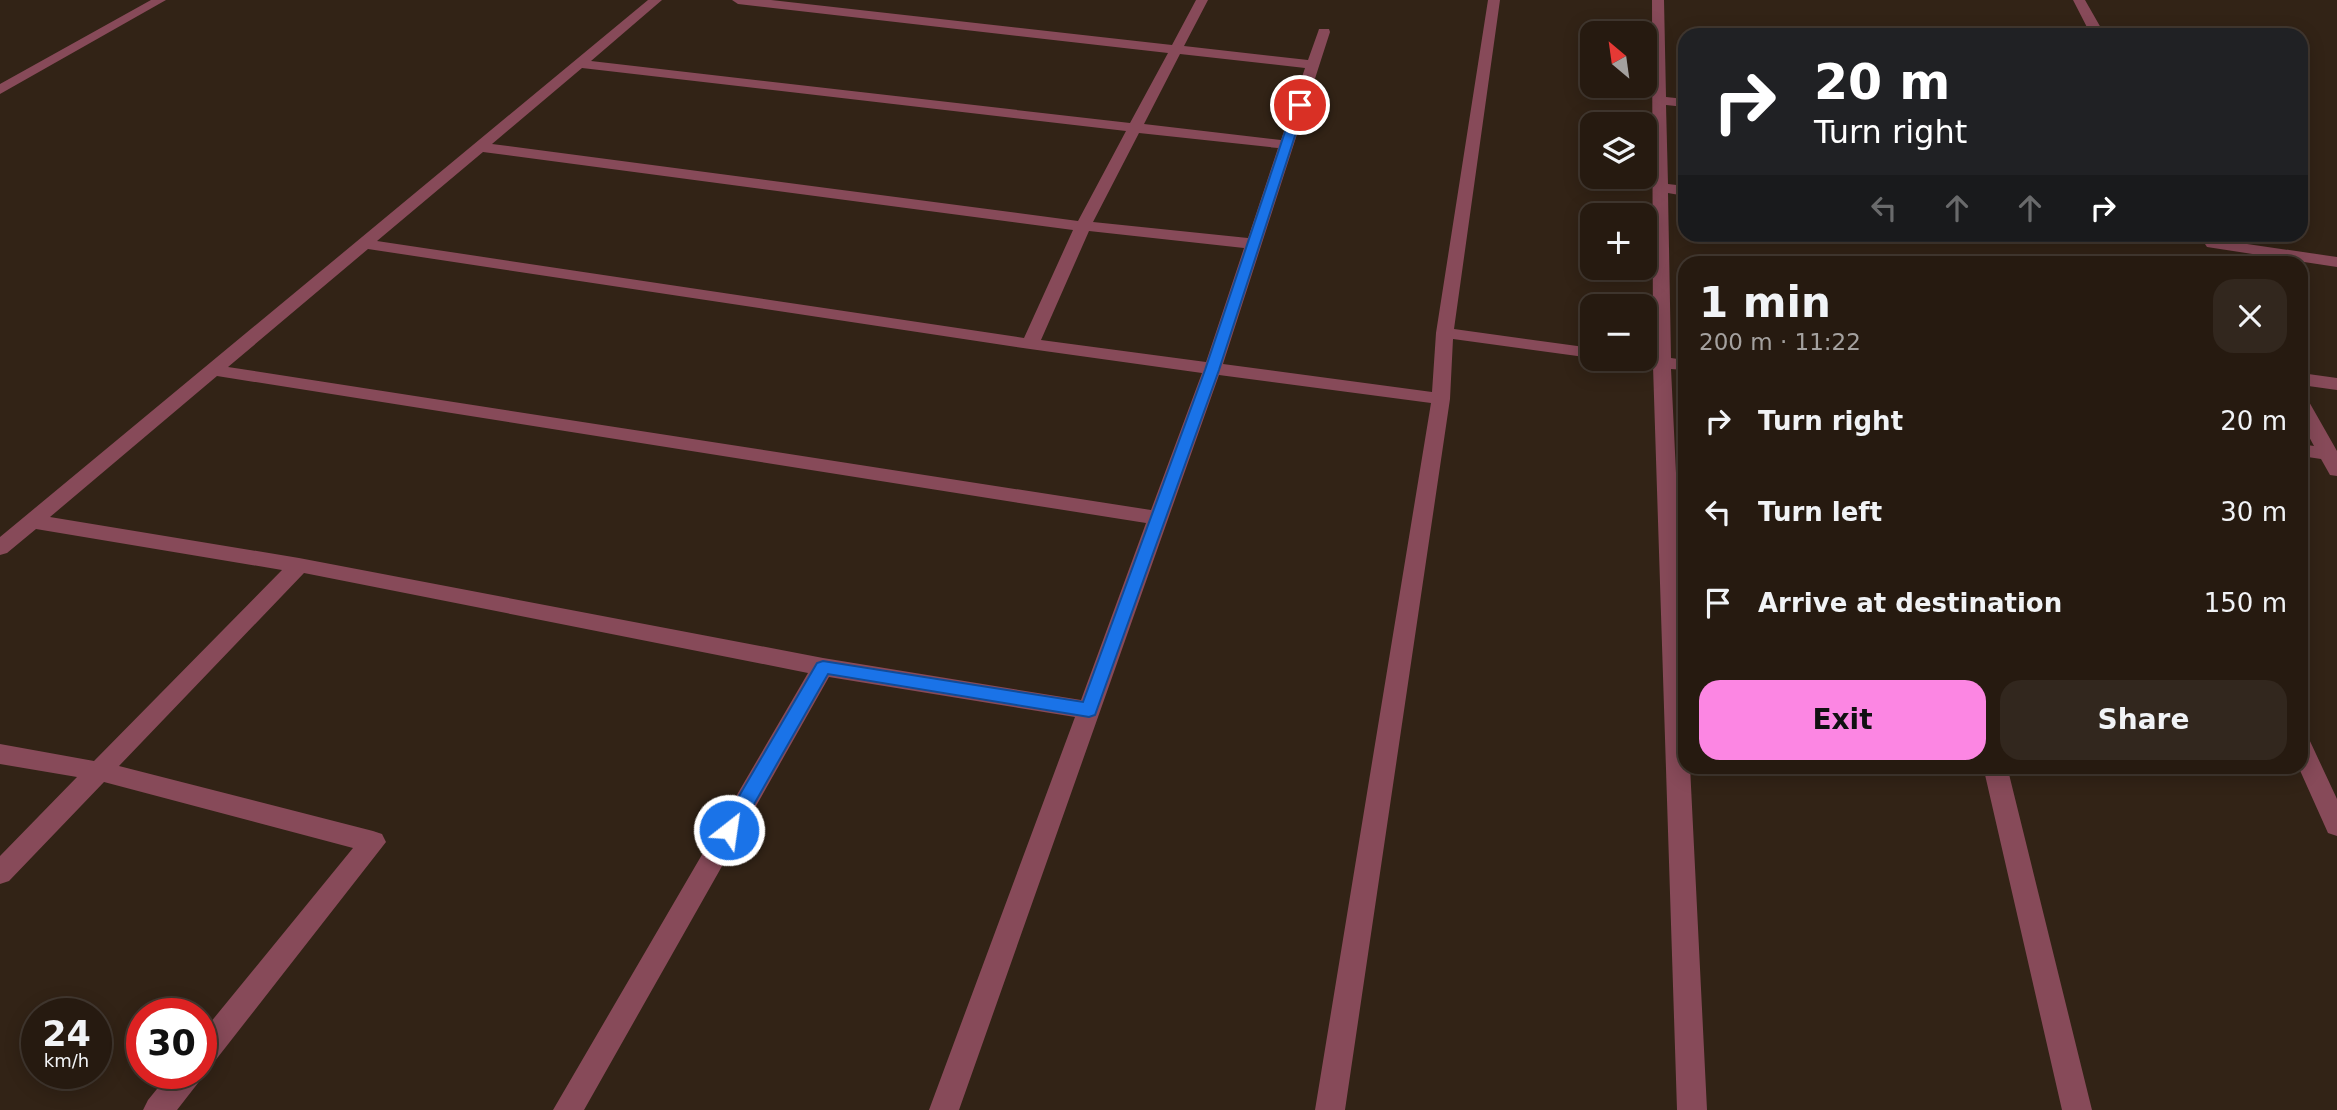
<!DOCTYPE html>
<meta charset="utf-8">
<style>
body{margin:0;font-family:"DejaVu Sans",sans-serif;background:#32271e;color:#f1f3f6;height:100vh;display:flex;flex-direction:column;font-size:26px;white-space:nowrap}
*{box-sizing:border-box;margin:0}
p{font-size:23px;color:#a4a19f}
.icon{flex:none;width:38px;height:38px;fill:none;stroke:currentColor;stroke-width:2;stroke-linecap:round;stroke-linejoin:round}
.map{position:relative;flex:1;overflow:hidden}
.drawer{position:absolute;left:1678px;top:256px;width:630px;height:518px;display:flex;flex-direction:column;background:#261a10;border-radius:21px;box-shadow:0 4px 18px #0003,0 0 0 2px #423830}
.drawer>*{flex:none}
.guide{position:absolute;left:1678px;top:28px;width:630px;height:214px;border-radius:21px;box-shadow:0 4px 18px #0003,0 0 0 2px #423830;background:#202124;color:#fff;overflow:hidden}
.needle{width:46px;rotate:331deg}
.tools{position:absolute;left:1580px;top:21px;display:grid;gap:14px}
.tools a{display:grid;place-items:center;width:77px;height:77px;border-radius:14px;background:#261a10;box-shadow:0 4px 18px #0003,0 0 0 2px #423830;font-size:35px}
.speed{position:absolute;left:21px;top:998px;display:flex;gap:14px;font-size:35px;font-weight:700;text-align:center}
.speed>*{display:grid;place-content:center;width:91px;height:91px;border-radius:50%;background:#261a10;box-shadow:0 4px 18px #0003,0 0 0 2px #423830;line-height:1}
.speed small{font-size:18px;font-weight:400}
.speed .limit{border:10px solid #d22;background:#fff;color:#111}
.pin{position:absolute;display:grid;place-items:center;width:60px;height:60px;color:#fff;margin:-30px;border:4px solid #fff;border-radius:50%;box-shadow:0 2px 7px #0007}
.me{position:absolute;width:77px;margin:-38px;rotate:30deg;stroke-linejoin:round;filter:drop-shadow(0 0 5px #0008)}
.turn{display:flex;align-items:center;gap:24px;height:147px;padding:0 21px;font-size:32px}
.turn .icon{width:91px;height:91px;stroke-width:2.5}
.turn b{display:block;font-size:49px;line-height:60px}
.lanes{display:flex;align-items:center;height:66px;padding:0 21px;background:#0003;justify-content:center;gap:35px;direction:ltr}
.lanes .off{opacity:.35}
.round{display:grid;place-items:center;flex:none;width:74px;height:74px;border-radius:21px;background:#32271e}
.overview{display:flex;align-items:center;justify-content:space-between;height:119px;padding:0 21px}
h1{font-size:42px;font-weight:700;line-height:52px}
.primary-button{display:flex;gap:14px;margin-top:auto;padding:14px 21px}
.primary-button a{flex:1;height:80px;border-radius:21px;background:#fc86e3;color:#111;font-size:28px;font-weight:700;line-height:80px;text-align:center}
.primary-button a+a{background:#32271e;color:#f1f3f6}
ul{padding:0;list-style:none}
li{display:flex;align-items:center;gap:21px;height:91px;padding:0 21px}
li div{flex:1}
li b{display:block;font-size:26px}
li em{font-style:normal}
.map>svg:first-child{display:block}
</style>
<div class="map">
<svg width="2337" height="1110" viewBox="0 0 2337 1110">
<rect width="100%" height="100%" fill="#322316"/>
<g fill="none" stroke-linecap="round" stroke-linejoin="round">
<path fill="#874a59" fill-rule="evenodd" d="M151 0H166L0 94V84Z
M648 0H662L591 61 1130 123 1168 53 738 4 732 0H771L1172 45 1196 0H1208L1184 46 1308 60 1318 32 1319 29H1329L1330 32 1223 364 1432 392 1436 333 1488 0H1500L1454 329 1592 348V358L1453 339 1450 399 1345 1110H1315L1431 403 1219 375 959 1110H929L1075 717 829 677 584 1110H553L808 673 304 573 119 766 373 831 382 834 386 842 211 1066 201 1070V1034L353 848 104 782 9 881 0 884V856L77 777 0 764V744L94 761 282 570 36 529 7 553 0 555V537ZM1180 54 1305 68 1281 140 1144 124ZM582 68 1126 131 1078 221 492 144ZM1139 133 1278 148 1248 238 1093 222ZM483 152 1073 230 1024 338 377 241ZM1089 231 1244 248 1206 362 1041 340ZM368 249 1030 349 1202 373 1151 510 228 367ZM217 376 1146 523 1081 700 823 658 299 558 50 517Z
M1652 0H1664L1666 97 1685 99V107L1666 105 1668 184 1685 186V196L1668 193 1671 358 1685 360V370L1671 369 1685 660V766H1690L1707 1110H1677L1653 366 1633 363 1630 359H1645V354L1653 355Z
M2073 0H2085L2105 35H2091Z
M2213 239 2337 257V267L2207 247 2205 244 2207 241Z
M2301 373 2337 378V390L2301 385Z
M2301 398 2308 400 2337 451V476L2330 475 2321 459 2301 456V444L2314 446 2301 422Z
M2301 737 2309 739 2337 799V836L2328 833 2298 766H2301Z
M1983 766H2007L2092 1110H2062Z
M201 1070 202 1073 198 1083 177 1110H143L148 1100 170 1073H201Z"/>
</g>
<path fill="#1a73e8" stroke="#114b97" stroke-width="2" d="M1300 101 1305 105 1219 370 1095 715 1089 717 828 674 736 836 729 838 722 836 720 830 722 825 817 663 823 661 1083 702 1205 370 1294 105Z"/>
</svg>
<div class="tools">
<a><svg class="needle" viewBox="-14 -14 28 28"><path d="M0-13l5 13h-10z" fill="#e53935"/><path d="M0 13l5-13h-10z" fill="#a4a19f"/></svg></a>
<a><svg class="icon" aria-label="layers" viewBox="0 0 24 24"><path d="M12 4l9 5-9 5-9-5zM3 14l9 5 9-5"/></svg></a>
<a>+</a>
<a>−</a>
</div>
<div class="speed"><div>24<small>km/h</small></div><div class="limit">30</div></div>
<div class="pin" style="left:1300px;top:105px;background:#d93025"><svg class="icon" aria-label="arrive" viewBox="0 0 24 24"><path d="M6 21V4h12l-3 4 3 4H6"/></svg></div>
<svg class="me" style="left:729px;top:830px" viewBox="-20 -20 40 40"><circle r="17" fill="#1a73e8" stroke="#fff" stroke-width="3"/><path d="M0-11L8 9 0 5-8 9z" fill="#fff"/></svg>
<div class="guide">
<div class="turn"><svg class="icon" aria-label="right" viewBox="0 0 24 24"><path d="M7 20v-9h11M14 6l5 5-5 5"/></svg><div><b>20 m</b>Turn right</div></div>
<div class="lanes"><svg class="icon off" aria-label="left" viewBox="0 0 24 24"><path d="M17 20v-9H6M10 6l-5 5 5 5"/></svg><svg class="icon off" aria-label="ahead" viewBox="0 0 24 24"><path d="M12 20V5M6 11l6-6 6 6"/></svg><svg class="icon off" aria-label="ahead" viewBox="0 0 24 24"><path d="M12 20V5M6 11l6-6 6 6"/></svg><svg class="icon" aria-label="right" viewBox="0 0 24 24"><path d="M7 20v-9h11M14 6l5 5-5 5"/></svg></div>
</div>
<section class="drawer">
<div class="overview"><div><h1>1 min</h1><p>200 m · 11:22</p></div><a class="round"><svg class="icon" aria-label="close" viewBox="0 0 24 24"><path d="M6 6l12 12M18 6L6 18"/></svg></a></div>
<ul>
<li><svg class="icon" aria-label="right" viewBox="0 0 24 24"><path d="M7 20v-9h11M14 6l5 5-5 5"/></svg><div><b>Turn right</b></div><em>20 m</em></li>
<li><svg class="icon" aria-label="left" viewBox="0 0 24 24"><path d="M17 20v-9H6M10 6l-5 5 5 5"/></svg><div><b>Turn left</b></div><em>30 m</em></li>
<li><svg class="icon" aria-label="arrive" viewBox="0 0 24 24"><path d="M6 21V4h12l-3 4 3 4H6"/></svg><div><b>Arrive at destination</b></div><em>150 m</em></li>
</ul>
<div class="primary-button"><a>Exit</a><a>Share</a></div>
</section>
</div>
